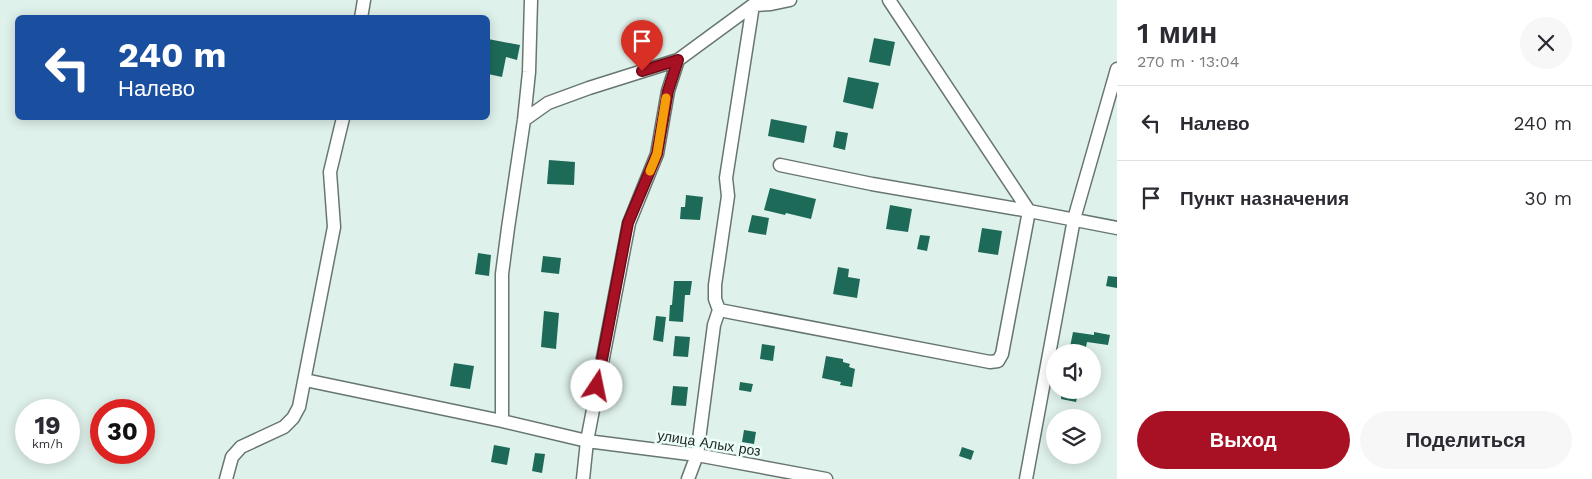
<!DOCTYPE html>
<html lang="ru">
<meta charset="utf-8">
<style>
body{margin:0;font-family:"Work Sans",sans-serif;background:#f7f7f7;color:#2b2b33;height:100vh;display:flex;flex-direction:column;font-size:19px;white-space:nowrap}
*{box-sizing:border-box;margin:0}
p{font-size:16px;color:#7c7c81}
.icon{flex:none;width:28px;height:28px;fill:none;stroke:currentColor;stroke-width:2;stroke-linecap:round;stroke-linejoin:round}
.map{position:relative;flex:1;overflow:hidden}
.panel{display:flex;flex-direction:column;background:#fff;width:475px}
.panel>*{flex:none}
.hud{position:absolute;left:15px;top:15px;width:475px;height:105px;border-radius:8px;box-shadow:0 2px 12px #0003;background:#1a4fa0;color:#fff;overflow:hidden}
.fabs{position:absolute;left:1046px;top:344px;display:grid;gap:10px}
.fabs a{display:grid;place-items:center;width:55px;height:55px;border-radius:50%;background:#fff;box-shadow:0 2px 12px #0003;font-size:25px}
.speed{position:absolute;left:15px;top:399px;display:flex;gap:10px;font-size:25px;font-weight:700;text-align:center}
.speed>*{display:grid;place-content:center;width:65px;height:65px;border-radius:50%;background:#fff;box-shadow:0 2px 12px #0003;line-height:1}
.speed small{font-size:12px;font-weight:400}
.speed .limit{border:8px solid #d22;background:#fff;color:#111}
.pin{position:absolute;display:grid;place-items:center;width:42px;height:42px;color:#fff;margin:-51px -21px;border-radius:50% 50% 50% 0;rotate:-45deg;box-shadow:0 0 5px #0007}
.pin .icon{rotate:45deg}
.me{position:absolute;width:55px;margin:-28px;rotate:11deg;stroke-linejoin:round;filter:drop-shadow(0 0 4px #0008)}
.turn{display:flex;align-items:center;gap:18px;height:105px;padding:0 20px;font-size:22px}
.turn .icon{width:65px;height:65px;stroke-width:2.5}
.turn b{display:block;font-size:35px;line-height:42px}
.round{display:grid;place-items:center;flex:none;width:52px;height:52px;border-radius:26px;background:#f7f7f7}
.head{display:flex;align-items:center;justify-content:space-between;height:85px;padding:0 20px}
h1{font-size:30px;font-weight:600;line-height:38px}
.primary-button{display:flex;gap:10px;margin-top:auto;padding:10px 20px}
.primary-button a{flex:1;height:58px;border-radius:30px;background:#a81124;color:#fff;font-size:20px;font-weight:600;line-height:58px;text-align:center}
.primary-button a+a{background:#f7f7f7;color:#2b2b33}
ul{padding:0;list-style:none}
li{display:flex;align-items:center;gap:15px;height:75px;padding:0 20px;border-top:1px solid #e1e1e2}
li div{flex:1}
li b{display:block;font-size:19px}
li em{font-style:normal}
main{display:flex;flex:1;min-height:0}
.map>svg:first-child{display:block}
</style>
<main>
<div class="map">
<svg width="1117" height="479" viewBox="0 0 1117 479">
<rect width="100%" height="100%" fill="#dff1eb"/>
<path fill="#1e6a58" d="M874 38 895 42 890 66 869 62Z
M488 39 520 45 517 60 506 57 502 77 488 74Z
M848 77 879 83 873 109 843 102Z
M771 119 807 126 804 143 768 136Z
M836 131 848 133 845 150 833 147Z
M549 160 575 162 574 185 547 184Z
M770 188 816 199 811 219 786 213 785 215 764 210Z
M686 195 703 197 700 220 680 219 681 207H685Z
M890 205 912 209 908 232 886 229Z
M752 215 769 218 766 235 748 232Z
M982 228 1002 231 998 255 978 252Z
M920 235 930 236 927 251 917 249Z
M478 253 491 255 489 276 475 274Z
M543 256 561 258 559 274 541 272Z
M838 267 849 269 848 277 860 279 857 298 833 294Z
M1108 276 1117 277V288L1106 286Z
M674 281H692L690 295H685L683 322 669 321 670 305H672Z
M544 311 559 313 556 349 541 347Z
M656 316 666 317 663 342 653 340Z
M1073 332 1094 335V332L1110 335 1108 345 1087 342 1085 352H1069Z
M675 336 690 337 688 357 673 356Z
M762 344 775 346 773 361 760 359Z
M826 356 843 359V362L850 364 849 367 855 369 852 387 840 385 841 382 822 378Z
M454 363 474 366 470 389 450 386Z
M740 382 753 384 751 392 739 390Z
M673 386 688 387 686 406 671 405Z
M1062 390H1079L1076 402 1061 399Z
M744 430 756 432 754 444 742 442Z
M494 445 510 448 507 465 491 462Z
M962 447 974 451 971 460 959 456Z
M535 453 545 454 542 473 532 471Z"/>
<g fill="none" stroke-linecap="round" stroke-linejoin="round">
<g stroke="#677671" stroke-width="15">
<path id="minor" d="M361 18 364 0
M524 120 548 103 589 88 678 60
M780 165 872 184 1029 211 889 0
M719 310 990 362 998 361 1002 354 1029 211 1117 228
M305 380 502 421 587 441 697 455 826 479
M502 421V274L508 228 524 120 529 72 531 0
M226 479 232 457 241 447 284 427 293 418 299 407 334 227 330 172 343 118
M583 479 587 441 629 223 657 154 668 91 678 60 753 5 771 4 790 0
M688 479 697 455 714 325 719 310 715 299V285L728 196 726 178 753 5
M1026 479 1074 219 1117 69"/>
</g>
<use href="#minor" stroke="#fff" stroke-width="12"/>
</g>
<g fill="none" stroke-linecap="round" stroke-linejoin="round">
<g stroke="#6d0b17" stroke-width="12">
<path id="route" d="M597 386 628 223 657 154 668 91 678 60 642 71"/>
</g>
<use href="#route" stroke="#a81124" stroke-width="9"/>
<path stroke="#f59e0b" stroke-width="9" d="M650 171 657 154 666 98"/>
</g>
<g text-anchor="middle" stroke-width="5" stroke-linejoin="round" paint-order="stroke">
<g font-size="14" fill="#222826" stroke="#edfef8">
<text transform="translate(709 443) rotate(9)" y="5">улица Алых роз</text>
</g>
</g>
</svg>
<div class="fabs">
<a><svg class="icon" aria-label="sound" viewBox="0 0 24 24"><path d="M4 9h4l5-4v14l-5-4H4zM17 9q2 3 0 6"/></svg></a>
<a><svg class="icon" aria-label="layers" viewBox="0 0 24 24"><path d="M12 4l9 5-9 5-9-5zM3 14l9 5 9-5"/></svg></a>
</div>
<div class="speed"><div>19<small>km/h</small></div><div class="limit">30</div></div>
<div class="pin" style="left:642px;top:71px;background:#d93025"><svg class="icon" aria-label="arrive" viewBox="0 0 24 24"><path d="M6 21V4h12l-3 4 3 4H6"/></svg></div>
<svg class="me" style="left:597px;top:386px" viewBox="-20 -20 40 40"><circle r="19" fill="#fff"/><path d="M0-13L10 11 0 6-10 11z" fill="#a81124"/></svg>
<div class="hud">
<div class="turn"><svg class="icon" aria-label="left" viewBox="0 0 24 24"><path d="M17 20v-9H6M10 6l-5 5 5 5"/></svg><div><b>240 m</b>Налево</div></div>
</div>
</div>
<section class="panel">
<div class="head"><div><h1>1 мин</h1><p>270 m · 13:04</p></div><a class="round"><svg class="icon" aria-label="close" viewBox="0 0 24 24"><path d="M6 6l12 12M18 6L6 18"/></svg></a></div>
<ul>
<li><svg class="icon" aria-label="left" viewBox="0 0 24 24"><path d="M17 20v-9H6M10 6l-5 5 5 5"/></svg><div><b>Налево</b></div><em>240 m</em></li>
<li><svg class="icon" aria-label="arrive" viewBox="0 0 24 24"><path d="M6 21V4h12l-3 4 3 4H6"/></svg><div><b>Пункт назначения</b></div><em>30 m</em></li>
</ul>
<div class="primary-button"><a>Выход</a><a>Поделиться</a></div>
</section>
</main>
